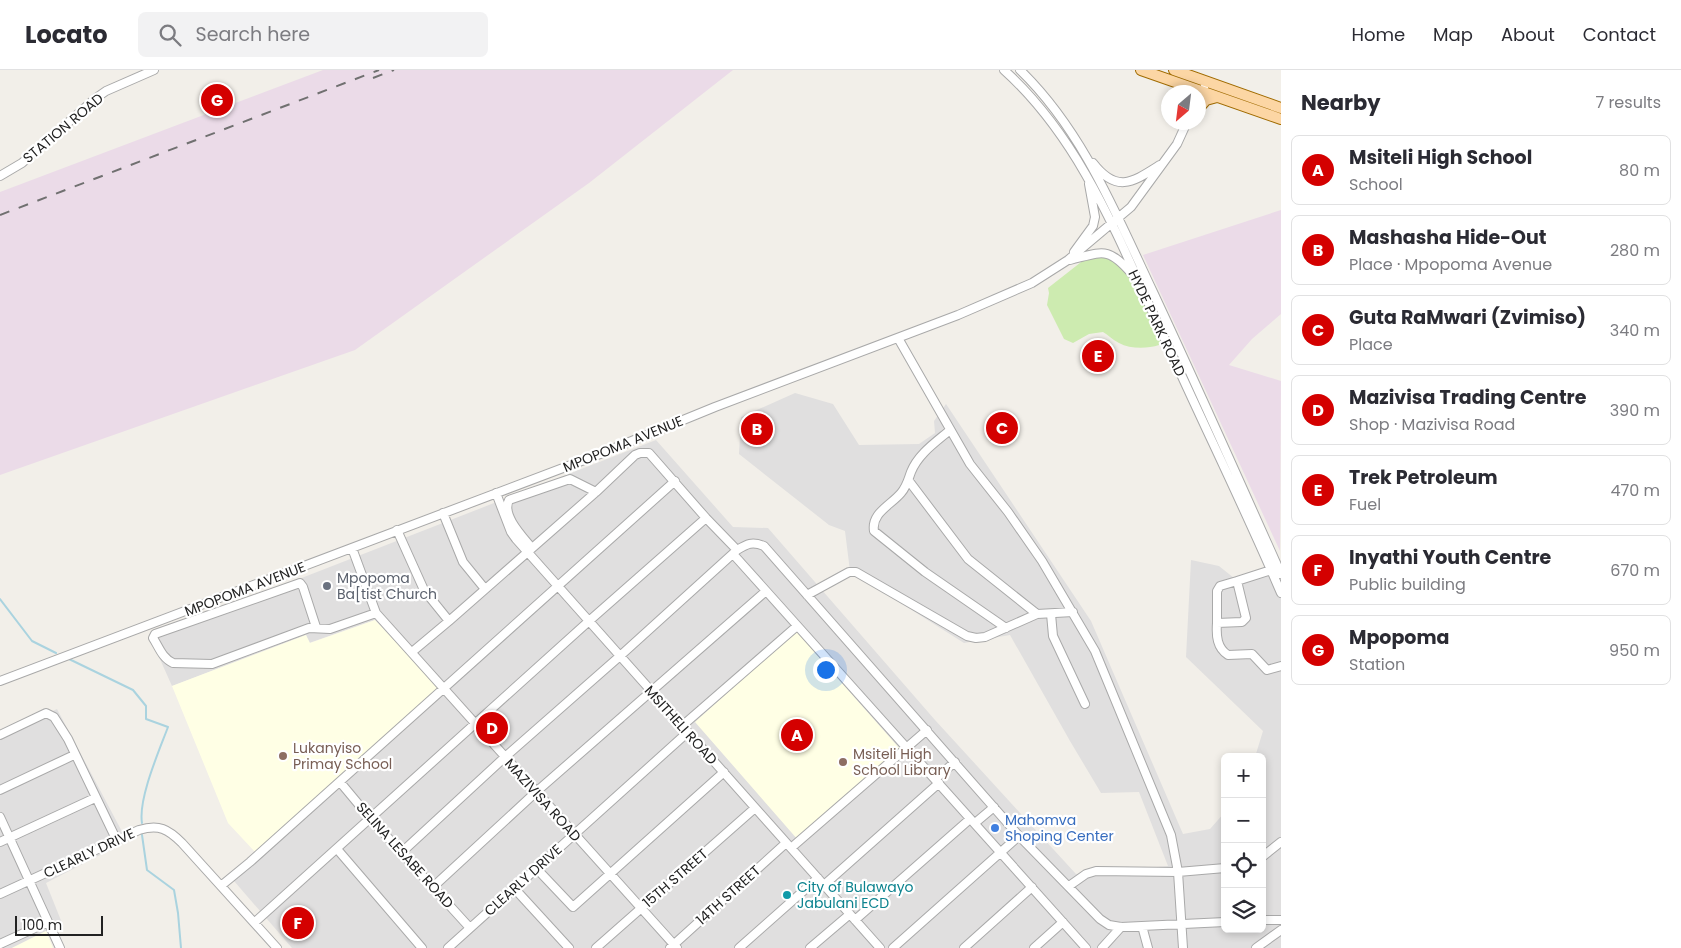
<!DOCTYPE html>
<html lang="en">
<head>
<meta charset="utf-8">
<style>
  body { margin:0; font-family:Poppins,sans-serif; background:#f2f2f3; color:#2b2b33 }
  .controls { position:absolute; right:15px; bottom:15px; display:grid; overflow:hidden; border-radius:8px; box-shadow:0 2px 8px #0003 }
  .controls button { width:45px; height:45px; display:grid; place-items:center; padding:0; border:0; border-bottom:1px solid #e1e1e2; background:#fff; color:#2b2b33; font:25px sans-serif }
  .compass { position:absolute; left:1161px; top:15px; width:45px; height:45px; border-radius:50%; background:#fff; box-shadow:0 2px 8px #0003; rotate:208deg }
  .scale { position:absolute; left:15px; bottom:12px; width:88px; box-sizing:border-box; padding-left:5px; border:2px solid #222; border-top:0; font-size:14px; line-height:18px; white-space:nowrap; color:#222; -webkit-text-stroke:4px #fff; paint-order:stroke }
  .you { position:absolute; left:825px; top:599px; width:18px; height:18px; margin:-12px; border:4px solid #fff; border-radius:50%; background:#1a73e8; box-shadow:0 0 0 8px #1a73e833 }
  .badge { display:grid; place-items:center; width:32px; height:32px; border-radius:50%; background:#d40000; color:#fff; font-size:16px; font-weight:700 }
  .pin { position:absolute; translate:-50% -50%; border:2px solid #fff; box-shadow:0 1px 5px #0006 }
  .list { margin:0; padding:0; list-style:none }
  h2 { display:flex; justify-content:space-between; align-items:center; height:65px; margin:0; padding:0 20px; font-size:21px }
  h2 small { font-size:16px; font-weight:400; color:#7c7c81 }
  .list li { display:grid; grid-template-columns:32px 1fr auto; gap:15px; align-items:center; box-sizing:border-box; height:70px; margin:0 10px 10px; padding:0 10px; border:1px solid #e1e1e2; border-radius:8px }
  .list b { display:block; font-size:19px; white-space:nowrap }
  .list p { margin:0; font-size:16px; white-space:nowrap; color:#7c7c81 }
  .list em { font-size:16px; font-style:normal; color:#7c7c81 }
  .icon { flex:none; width:28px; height:28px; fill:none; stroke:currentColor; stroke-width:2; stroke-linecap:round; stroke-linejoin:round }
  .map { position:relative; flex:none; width:1281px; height:878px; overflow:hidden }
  header { display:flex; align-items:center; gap:30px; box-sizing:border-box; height:70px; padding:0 25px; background:#fff; border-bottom:1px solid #e1e1e2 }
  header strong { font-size:24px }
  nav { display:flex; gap:28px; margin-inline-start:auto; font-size:18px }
  .search { width:350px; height:45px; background:#f2f2f3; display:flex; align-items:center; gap:12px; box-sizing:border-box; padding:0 18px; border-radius:8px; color:#7c7c81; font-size:19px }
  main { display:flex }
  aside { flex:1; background:#fff }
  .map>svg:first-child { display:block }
  .residential { fill:#e0dfdf }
  .industrial { fill:#ebdbe8 }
  .education { fill:#ffffe5 }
  .grass { fill:#cdebb0 }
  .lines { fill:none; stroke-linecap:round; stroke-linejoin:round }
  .stream { stroke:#aad3df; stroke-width:2 }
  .minor-casing { stroke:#a9a9a9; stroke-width:10 }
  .major-casing { stroke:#a06b00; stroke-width:12 }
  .minor { stroke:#fff; stroke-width:8 }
  .major { stroke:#fcd6a4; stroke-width:10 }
  .rail { stroke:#707070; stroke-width:2; stroke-dasharray:10 10; stroke-linecap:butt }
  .worship-dot { fill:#6b7280; stroke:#fff; stroke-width:2 }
  .education-dot { fill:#8d6e63; stroke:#fff; stroke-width:2 }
  .shop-dot { fill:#3f7fe0; stroke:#fff; stroke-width:2 }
  .culture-dot { fill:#0f9aa8; stroke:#fff; stroke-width:2 }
  .labels { text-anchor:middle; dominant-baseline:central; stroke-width:4.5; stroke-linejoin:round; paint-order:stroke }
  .street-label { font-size:14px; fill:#222; stroke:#fff }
  .worship-label { font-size:14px; fill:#5b616d; stroke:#fff; text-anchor:start }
  .education-label { font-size:14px; fill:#785e54; stroke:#fff; text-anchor:start }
  .shop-label { font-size:14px; fill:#366cbe; stroke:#fff; text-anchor:start }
  .culture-label { font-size:14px; fill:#0d838f; stroke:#fff; text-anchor:start }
</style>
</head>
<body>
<header>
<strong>Locato</strong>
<div class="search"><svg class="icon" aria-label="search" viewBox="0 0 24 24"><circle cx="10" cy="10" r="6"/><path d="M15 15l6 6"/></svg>Search here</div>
<nav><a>Home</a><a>Map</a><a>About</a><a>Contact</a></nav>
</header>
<main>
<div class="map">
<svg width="1281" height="878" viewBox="0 0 1281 878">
  <rect width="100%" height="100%" fill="#f2efe9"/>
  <path class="residential" d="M795 323 833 334 859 375 919 374 935 363 934 351 946 334 1091 551 1183 764 1210 759 1225 742V859H1262V687H1255L1263 661 1186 587 1191 490 1219 496 1234 508 1281 494V878H292L228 804 257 784 375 550 309 573 306 565 172 616 150 567 656 370 733 457 768 458 935 650 1076 804 1168 796 1139 722 1101 723 1070 671 1010 565 964 573 850 501 845 461 829 455 739 384 741 347Z
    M57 639 127 771 46 813 62 853 12 878H0V665Z"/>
  <path class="industrial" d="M323 0H733L589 113 355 280 0 405V122Z
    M1281 140V244L1252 269 1229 295 1281 311 1280 481 1143 185Z"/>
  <path class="education" d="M375 550 440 619 257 784 228 753 172 616 306 565 310 573Z
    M796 561 900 679 798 770 695 652Z
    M46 861 53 878H12Z"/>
  <path class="grass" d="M1096 185 1107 186 1116 191 1140 220 1161 272 1159 275C1147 279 1130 279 1119 273 1113 270 1108 265 1103 262L1089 264 1073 273 1064 269 1047 235 1049 223 1048 218 1085 189Z"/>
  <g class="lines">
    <path class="stream" d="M0 529 32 571 56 583
      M69 589 133 620 146 636V649L168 657C159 681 138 729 142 753
      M142 765 147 800 174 820 178 843 181 878"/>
    <g class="minor-casing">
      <path id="minor" d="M1004 0C1086 74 1123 181 1169 278 1206 360 1246 441 1281 523
        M1020 0C1083 61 1116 144 1153 222 1197 316 1239 410 1281 504
        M1198 30 1204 18
        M1093 93C1117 124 1133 112 1160 95
        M0 106 22 93 96 28 106 21 154 0
        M1074 182 1093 156 1095 147 1089 114
        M1070 190C1103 182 1108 176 1132 204
        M898 268 970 394 1008 442 1042 491 1095 581 1171 765 1178 802 1183 878
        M950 360C936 372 918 384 911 402 908 410 907 416 901 423 891 435 871 443 874 461L925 502 1006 558
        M909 411 968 489 1037 544
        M496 423 511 462 516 469 880 878
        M443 443 463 492 485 519
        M397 460 424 520 449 551
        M352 478 376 543 677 878
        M532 478C523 467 501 445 509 430L570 409 596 422
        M733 484 1086 878
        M1271 500 1237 511 1246 548 1242 552 1217 553C1216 566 1217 578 1228 585L1252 584 1267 600 1281 596
        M807 525 849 502H856L967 566 976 568 985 567 1037 544 1073 542
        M1051 544 1053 566 1085 634
        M1217 553V521L1220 516 1237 511
        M316 557 303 517 300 513 155 564 153 568C159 577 162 588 173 593L212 594 309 558 330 559 376 543
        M412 582 449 551 596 422 635 385 640 383H649L706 448 737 480
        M0 611 600 384 715 337 958 245 1032 213 1068 190 1131 137 1177 74 1187 52
        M682 656 797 556
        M0 665 46 643 54 647 68 669 117 771
        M935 709 955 692
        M340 712 370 748 470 858
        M0 720 74 685
        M0 747 60 878
        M975 753 994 737
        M0 772 95 728
        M791 778 927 660
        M337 779 422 878
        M402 782 505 687 620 586 737 480C747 474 752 471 764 476L1019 766 1100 849 1109 855 1121 857 1225 852
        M1262 787 1281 772
        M536 798 573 837 724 702
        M222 815 250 792 675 411
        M824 815 939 713
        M1069 816 1086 804 1096 801 1178 802 1225 798
        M433 817 536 722 766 521
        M514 818 569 878
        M0 824 139 760C159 754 168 759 182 773L277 878
        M855 850 970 749
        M1262 850H1281
        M255 852 589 551 706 448
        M1142 856 1148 878
        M0 874 48 852
        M448 878 688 662
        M596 878 755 738
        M670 878 786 773
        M739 878 818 808
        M810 878 850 844
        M893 878 1019 766
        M964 878 1032 817
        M1034 878 1063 852
        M1102 878 1121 857
        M1256 878 1281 860"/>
    </g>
    <g class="major-casing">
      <path id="major" d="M1141 0 1281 49
        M1174 0 1281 38
        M1198 39 1206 30 1217 27"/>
    </g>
    <use href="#minor" class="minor"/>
    <use href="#major" class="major"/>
    <path class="rail" d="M373 8 394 0
      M0 145 379 0"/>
  </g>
  <circle class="worship-dot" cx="327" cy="516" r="5"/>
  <g class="education-dot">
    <circle cx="283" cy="686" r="5"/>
    <circle cx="843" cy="692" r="5"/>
  </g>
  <circle class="shop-dot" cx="995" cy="758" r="5"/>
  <circle class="culture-dot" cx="787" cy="825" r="5"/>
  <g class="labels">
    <g class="street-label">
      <text transform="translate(63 58) rotate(-40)">STATION ROAD</text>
      <text transform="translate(1157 253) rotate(65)">HYDE PARK ROAD</text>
      <text transform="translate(623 374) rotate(-22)">MPOPOMA AVENUE</text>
      <text transform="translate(245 519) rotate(-21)">MPOPOMA AVENUE</text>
      <text transform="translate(681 655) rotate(48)">MSITHELI ROAD</text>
      <text transform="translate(543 730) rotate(48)">MAZIVISA ROAD</text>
      <text transform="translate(89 783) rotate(-25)">CLEARLY DRIVE</text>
      <text transform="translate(405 785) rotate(48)">SELINA LESABE ROAD</text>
      <text transform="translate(675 808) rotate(-41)">15TH STREET</text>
      <text transform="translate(523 810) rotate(-42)">CLEARLY DRIVE</text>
      <text transform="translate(728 825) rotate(-42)">14TH STREET</text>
    </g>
    <g class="worship-label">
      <text x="337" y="508">Mpopoma<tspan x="337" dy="16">Ba[tist Church</tspan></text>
    </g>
    <g class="education-label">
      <text x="293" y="678">Lukanyiso<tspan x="293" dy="16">Primay School</tspan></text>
      <text x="853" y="684">Msiteli High<tspan x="853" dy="16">School Library</tspan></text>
    </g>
    <g class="shop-label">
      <text x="1005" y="750">Mahomva<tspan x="1005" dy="16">Shoping Center</tspan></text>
    </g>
    <g class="culture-label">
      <text x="797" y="817">City of Bulawayo<tspan x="797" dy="16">Jabulani ECD</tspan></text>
    </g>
  </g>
</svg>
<div class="controls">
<button>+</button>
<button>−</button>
<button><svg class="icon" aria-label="locate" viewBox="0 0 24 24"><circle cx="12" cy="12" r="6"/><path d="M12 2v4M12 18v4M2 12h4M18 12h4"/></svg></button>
<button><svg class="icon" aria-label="layers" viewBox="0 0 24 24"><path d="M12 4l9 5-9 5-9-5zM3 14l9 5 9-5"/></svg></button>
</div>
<svg class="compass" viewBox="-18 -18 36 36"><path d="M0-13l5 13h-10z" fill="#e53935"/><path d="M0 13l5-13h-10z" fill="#7c7c81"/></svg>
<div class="scale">100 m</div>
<div class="you"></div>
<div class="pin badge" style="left:797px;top:665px">A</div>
<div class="pin badge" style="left:757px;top:359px">B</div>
<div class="pin badge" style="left:1002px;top:358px">C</div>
<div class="pin badge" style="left:492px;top:658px">D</div>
<div class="pin badge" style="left:1098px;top:286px">E</div>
<div class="pin badge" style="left:298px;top:853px">F</div>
<div class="pin badge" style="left:217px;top:30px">G</div>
</div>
<aside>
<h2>Nearby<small>7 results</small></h2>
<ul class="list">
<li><span class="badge">A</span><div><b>Msiteli High School</b><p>School</p></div><em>80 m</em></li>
<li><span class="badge">B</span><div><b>Mashasha Hide-Out</b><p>Place · Mpopoma Avenue</p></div><em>280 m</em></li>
<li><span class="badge">C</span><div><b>Guta RaMwari (Zvimiso)</b><p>Place</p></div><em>340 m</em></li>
<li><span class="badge">D</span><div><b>Mazivisa Trading Centre</b><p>Shop · Mazivisa Road</p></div><em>390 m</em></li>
<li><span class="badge">E</span><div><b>Trek Petroleum</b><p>Fuel</p></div><em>470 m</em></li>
<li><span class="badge">F</span><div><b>Inyathi Youth Centre</b><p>Public building</p></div><em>670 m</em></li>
<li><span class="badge">G</span><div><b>Mpopoma</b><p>Station</p></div><em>950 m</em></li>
</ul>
</aside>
</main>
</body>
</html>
